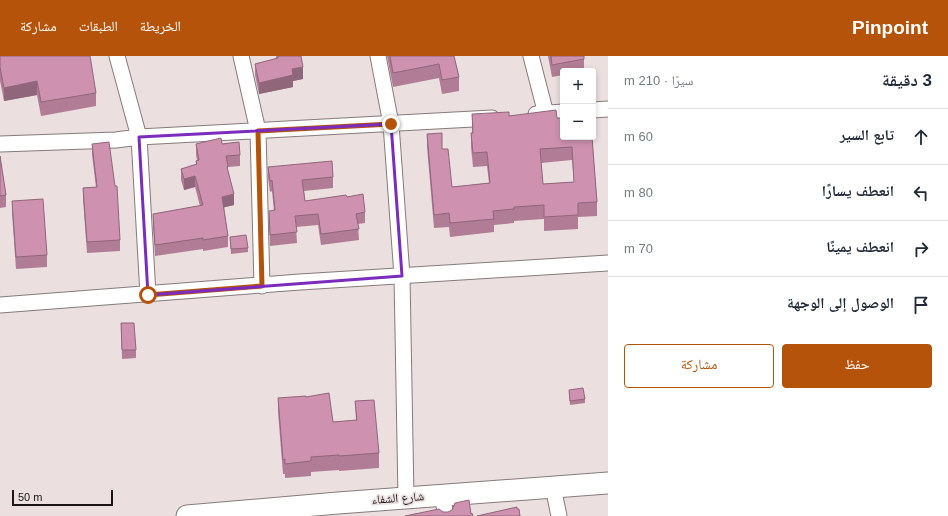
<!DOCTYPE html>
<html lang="ar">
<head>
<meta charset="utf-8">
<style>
  body { margin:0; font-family:Arial,"Noto Naskh Arabic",sans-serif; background:#f2f2f3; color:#1f2937; direction:rtl }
  .controls { position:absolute; right:12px; top:12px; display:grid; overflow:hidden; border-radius:4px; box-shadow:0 2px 6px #0003 }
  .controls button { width:36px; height:36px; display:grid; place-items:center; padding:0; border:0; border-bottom:1px solid #e0e1e3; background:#fff; color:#1f2937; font:20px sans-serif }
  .scale { position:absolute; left:12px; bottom:10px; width:101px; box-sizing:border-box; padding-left:4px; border:2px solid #1a1616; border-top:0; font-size:11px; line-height:14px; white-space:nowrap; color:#1a1616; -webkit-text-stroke:3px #ebdfdf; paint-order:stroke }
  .stop { position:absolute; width:12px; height:12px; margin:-9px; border:3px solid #b45309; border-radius:50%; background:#fff }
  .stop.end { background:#b45309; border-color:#fff; box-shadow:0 1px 4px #0008 }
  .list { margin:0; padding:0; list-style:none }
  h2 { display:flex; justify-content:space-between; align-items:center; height:52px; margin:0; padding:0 16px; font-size:17px }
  h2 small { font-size:13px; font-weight:400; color:#747a83 }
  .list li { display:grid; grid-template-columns:26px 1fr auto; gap:12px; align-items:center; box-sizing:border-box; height:56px; padding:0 16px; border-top:1px solid #e0e1e3 }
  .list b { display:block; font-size:15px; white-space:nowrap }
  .list em { font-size:13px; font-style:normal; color:#747a83 }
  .actions { display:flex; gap:8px; padding:12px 16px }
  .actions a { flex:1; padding:9px 0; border:1px solid #b45309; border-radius:4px; text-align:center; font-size:14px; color:#b45309 }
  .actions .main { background:#b45309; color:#fff }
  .icon { flex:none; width:22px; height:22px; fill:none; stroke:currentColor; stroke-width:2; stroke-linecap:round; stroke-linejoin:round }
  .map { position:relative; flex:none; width:608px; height:460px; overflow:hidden; direction:ltr }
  header { display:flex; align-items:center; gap:24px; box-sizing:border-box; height:56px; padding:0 20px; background:#b45309; color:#fff }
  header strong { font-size:19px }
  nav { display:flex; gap:22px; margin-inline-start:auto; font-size:14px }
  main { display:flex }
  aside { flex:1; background:#fff }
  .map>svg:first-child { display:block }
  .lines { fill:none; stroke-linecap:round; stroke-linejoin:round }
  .street-casing { stroke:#867b7b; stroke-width:17 }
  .secondary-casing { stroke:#867b7b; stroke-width:23 }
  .street { stroke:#fff; stroke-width:15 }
  .secondary { stroke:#fff; stroke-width:21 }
  .wall { fill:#b17d96; fill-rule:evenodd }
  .shaded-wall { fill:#90667a }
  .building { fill:#ce91af; stroke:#90667a; fill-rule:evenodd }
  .route { stroke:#b45309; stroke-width:5 }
  .marked { fill:none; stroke:#7b2cbf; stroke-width:3; stroke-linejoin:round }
  .labels { text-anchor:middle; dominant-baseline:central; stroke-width:3.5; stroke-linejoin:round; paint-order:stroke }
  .street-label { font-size:12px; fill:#1a1616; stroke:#ebdfdf }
</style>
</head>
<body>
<header>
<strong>Pinpoint</strong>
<nav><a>الخريطة</a><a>الطبقات</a><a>مشاركة</a></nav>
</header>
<main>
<aside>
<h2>3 دقيقة<small>سيرًا · 210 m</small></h2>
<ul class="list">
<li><svg class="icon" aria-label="ahead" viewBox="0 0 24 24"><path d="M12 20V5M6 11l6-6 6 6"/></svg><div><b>تابع السير</b></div><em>60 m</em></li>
<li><svg class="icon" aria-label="left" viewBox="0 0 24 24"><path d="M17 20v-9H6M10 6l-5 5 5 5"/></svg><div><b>انعطف يسارًا</b></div><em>80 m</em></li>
<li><svg class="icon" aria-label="right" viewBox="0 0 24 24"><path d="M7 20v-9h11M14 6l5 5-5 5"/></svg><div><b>انعطف يمينًا</b></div><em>70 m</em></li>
<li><svg class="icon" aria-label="arrive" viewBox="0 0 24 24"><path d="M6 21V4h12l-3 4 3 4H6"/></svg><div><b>الوصول إلى الوجهة</b></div></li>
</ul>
<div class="actions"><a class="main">حفظ</a><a>مشاركة</a></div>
</aside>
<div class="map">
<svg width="608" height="460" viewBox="0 0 608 460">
  <rect width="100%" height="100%" fill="#ebdfdf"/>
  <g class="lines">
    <g class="street-casing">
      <path id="street" d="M117 0 139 81 148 239
        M241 0 258 75 262 230
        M378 0 391 68 402 220 406 442
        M531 0 546 58
        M593 54 608 53
        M536 58 563 56
        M0 88 116 84 139 81 492 62
        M0 249 300 226 608 207
        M553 431 559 460
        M442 439 446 460"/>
    </g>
    <g class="secondary-casing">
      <path id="secondary" d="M187 460 338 447 608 427"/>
    </g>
    <use href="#street" class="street"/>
    <use href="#secondary" class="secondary"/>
  </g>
  <path class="wall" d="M0 0 96 37V50L41 60 37 39 4 45 0 25Z
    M276 0H301L303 23 293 25V31L259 38 255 19V8L276 3Z
    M387 0H454L459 21V35L442 38 439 22 393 31Z
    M548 0H584V15H563V19L552 21Z
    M472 58 557 62 563 81H592L597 146V160L578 161V173L544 175V163L514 165V167L494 169V176L450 181 449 171 434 172 427 91V78L442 93 452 131 489 127 487 110 473 111 471 91V77H472ZM572 104 574 126 543 128 541 107Z
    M92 88 120 184V195L87 197 83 143V132L96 131 92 99Z
    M196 88H222L240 99V110L228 111V117L234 149 224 151 228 180V191L203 195V193L155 200 153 169V158L200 150 195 131 184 134 181 124V113L196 109V105L197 104 196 99Z
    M0 100 6 139V151L0 152Z
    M268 111 333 121V132L304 135 305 145 347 141 365 156V167L358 168 359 184 321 189 318 169 296 171 297 187 270 190 269 155H274L272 135 270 136 268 122Z
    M12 145 47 199V211L16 213 12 157Z
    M230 181 248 192V196L231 198Z
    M121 267 136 294V302L122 303Z
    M569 334 585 343V347L570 349Z
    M306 341 333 366 356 364 355 345 379 397V412L339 415V414L311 416V420L285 422V418H283L278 356V342Z"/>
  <path class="shaded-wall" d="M303 11V23L293 25V31L259 38V27L292 13Z
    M37 25V39L4 45V32Z
    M195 120V131L184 134V123Z
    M234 138V149L222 152V141Z"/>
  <path class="building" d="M0 0H90L96 37 41 46 37 25 4 32 0 11Z
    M278 0H301L303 11 292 13 293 19 259 27 255 8 278 2Z
    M390 0H454L459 21 442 24 439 8 393 17Z
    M551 0H584V3L552 9Z
    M556 54 557 62H563V81H592L597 146 578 147V159L544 161V149L514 151V153L493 155 494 163 450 167 449 157 434 159 427 78 442 77V93H448L452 131 490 127 487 96 473 97 471 77H473L472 58 509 56V60ZM572 91 574 126 543 128 540 93Z
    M221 82 222 88 239 86 240 99 226 100 228 110 227 111 234 138 222 141 228 180 203 184V182L155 189 153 158 203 149 195 120 184 123 181 113 197 108 196 105 199 104 196 88Z
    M109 86 115 130H117L120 184 87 186 83 132 97 131 92 88Z
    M0 100 6 139 0 140Z
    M332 105 333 121 302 124 305 145 346 139 347 141 363 138 365 156 356 158 359 173 321 178 318 158 295 160 297 176 270 179 269 155 275 154 272 124 270 125 268 111Z
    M43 143 47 199 16 201 12 145Z
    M246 179 248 192 231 193 230 181Z
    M121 267H134L136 294H122Z
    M583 332 585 343 570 345 569 334Z
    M329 337 333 366 357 364 355 345 374 344 379 397 339 400V399L311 401V405L285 408V403L283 404 278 342 306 340V341Z
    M469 444 471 458 472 457 473 460H405L439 453 443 456H448L452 454 455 447Z
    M517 451V453H519L520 460H477Z"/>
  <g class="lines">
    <path class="route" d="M148 239 262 230 258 75 391 68"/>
  </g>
  <path class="marked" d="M391 68 402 220 148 239 139 81Z"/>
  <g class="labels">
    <g class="street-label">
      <text transform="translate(398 442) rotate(-4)">شارع الشفاء</text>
    </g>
  </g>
</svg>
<div class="controls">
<button>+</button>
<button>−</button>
</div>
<div class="scale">50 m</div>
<div class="stop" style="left:148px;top:239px"></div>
<div class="stop end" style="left:391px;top:68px"></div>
</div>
</main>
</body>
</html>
